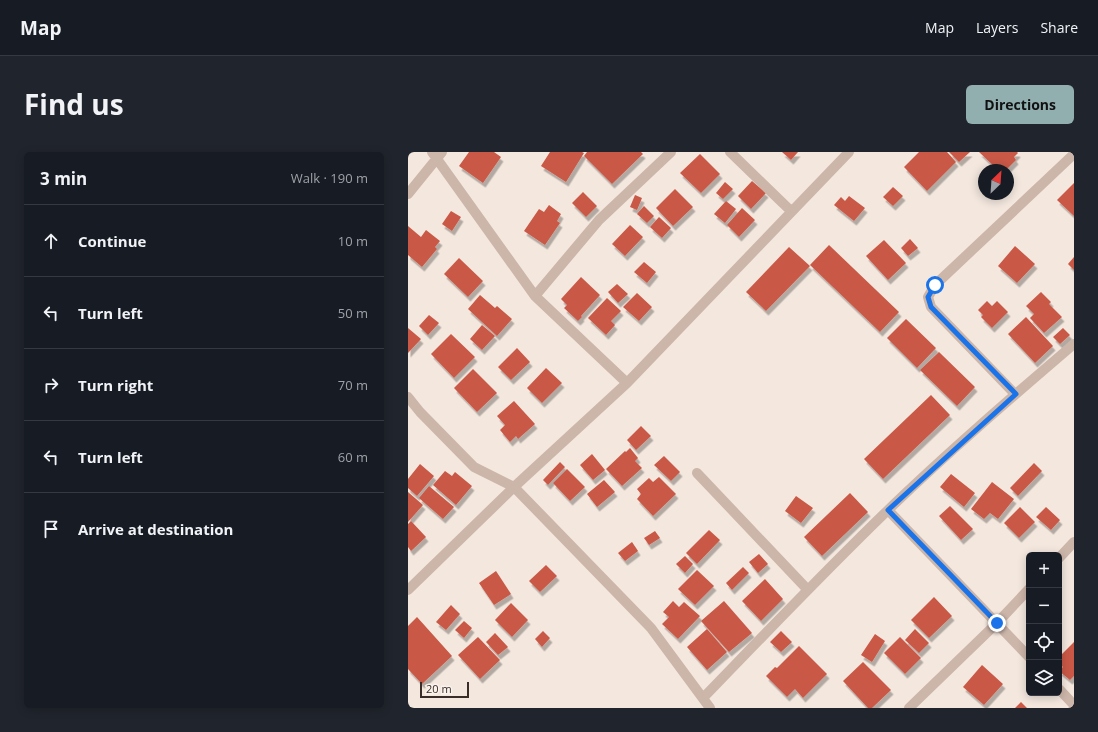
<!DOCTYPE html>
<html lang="en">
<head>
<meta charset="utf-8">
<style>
  body { margin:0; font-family:"Open Sans",sans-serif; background:#20242c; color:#f1f3f6 }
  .controls { position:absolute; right:12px; bottom:12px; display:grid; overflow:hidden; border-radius:6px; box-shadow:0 2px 10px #0003 }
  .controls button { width:36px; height:36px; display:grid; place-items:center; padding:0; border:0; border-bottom:1px solid #363941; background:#171b24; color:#f1f3f6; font:20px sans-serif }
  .compass { position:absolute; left:570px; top:12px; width:36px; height:36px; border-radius:50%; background:#171b24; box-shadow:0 2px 10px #0003; rotate:25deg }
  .scale { position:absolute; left:12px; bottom:10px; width:49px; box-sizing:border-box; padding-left:4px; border:2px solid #392c29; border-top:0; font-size:11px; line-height:14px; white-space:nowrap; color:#392c29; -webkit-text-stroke:3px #faf2eb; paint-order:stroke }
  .stop { position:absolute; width:12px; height:12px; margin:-9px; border:3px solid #1a73e8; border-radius:50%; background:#fff }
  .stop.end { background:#1a73e8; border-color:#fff; box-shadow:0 1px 4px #0008 }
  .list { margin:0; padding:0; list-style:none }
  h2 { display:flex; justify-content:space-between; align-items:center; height:52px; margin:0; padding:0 16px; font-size:17px }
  h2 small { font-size:13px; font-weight:400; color:#9ea1a6 }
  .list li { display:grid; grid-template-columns:26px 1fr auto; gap:12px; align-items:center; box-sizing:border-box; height:72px; padding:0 16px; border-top:1px solid #363941 }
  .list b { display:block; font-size:15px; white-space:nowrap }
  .list em { font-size:13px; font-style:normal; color:#9ea1a6 }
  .icon { flex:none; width:22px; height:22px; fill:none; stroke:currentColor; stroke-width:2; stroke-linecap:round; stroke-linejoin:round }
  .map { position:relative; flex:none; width:666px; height:556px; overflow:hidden; border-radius:6px }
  header { display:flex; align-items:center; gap:24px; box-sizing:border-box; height:56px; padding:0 20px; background:#171b24; border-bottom:1px solid #363941 }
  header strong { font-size:19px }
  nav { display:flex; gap:22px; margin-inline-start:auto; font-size:14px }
  .intro { display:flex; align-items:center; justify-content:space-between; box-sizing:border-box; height:96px; padding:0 24px }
  h1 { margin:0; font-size:28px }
  .button { padding:10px 18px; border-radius:6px; background:#92afaf; color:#111; font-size:14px; font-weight:700 }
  main { display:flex; gap:24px; padding:0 24px }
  aside { flex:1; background:#171b24; border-radius:6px; box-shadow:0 2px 10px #0003 }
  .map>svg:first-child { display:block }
  .building { fill:#c95846; filter:url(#shadow) }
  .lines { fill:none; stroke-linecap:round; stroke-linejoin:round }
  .minor { stroke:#ccb5a9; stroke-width:10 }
  .route { stroke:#1a73e8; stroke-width:5 }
</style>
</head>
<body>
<header>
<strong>Map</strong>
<nav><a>Map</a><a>Layers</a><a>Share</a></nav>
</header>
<div class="intro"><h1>Find us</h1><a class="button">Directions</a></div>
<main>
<aside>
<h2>3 min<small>Walk · 190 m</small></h2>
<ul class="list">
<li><svg class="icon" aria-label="ahead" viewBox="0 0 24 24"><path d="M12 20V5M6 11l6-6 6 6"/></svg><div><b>Continue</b></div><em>10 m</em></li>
<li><svg class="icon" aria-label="left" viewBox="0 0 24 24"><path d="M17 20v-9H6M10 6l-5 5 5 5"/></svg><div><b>Turn left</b></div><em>50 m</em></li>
<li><svg class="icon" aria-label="right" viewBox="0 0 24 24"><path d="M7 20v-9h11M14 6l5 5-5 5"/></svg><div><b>Turn right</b></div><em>70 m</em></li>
<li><svg class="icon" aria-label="left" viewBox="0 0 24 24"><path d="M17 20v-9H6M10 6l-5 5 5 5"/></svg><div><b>Turn left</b></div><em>60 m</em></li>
<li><svg class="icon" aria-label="arrive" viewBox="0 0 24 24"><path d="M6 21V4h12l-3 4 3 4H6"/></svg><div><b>Arrive at destination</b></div></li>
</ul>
</aside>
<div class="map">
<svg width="666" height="556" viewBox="0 0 666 556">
  <defs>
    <filter id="shadow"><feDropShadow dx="2.5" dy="4.5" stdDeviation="0" flood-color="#0004"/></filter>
  </defs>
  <rect width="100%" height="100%" fill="#f3e7de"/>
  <path class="building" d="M61 0H86L93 5 75 31 51 14Z
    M142 0H174L176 1 158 30 133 14Z
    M179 0H233L235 2 204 32 176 4Z
    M374 0H390L383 8Z
    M511 0H539L548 10 519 39 496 15Z
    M541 0H562L551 10Z
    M571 0H609L610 1 606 5 608 8 598 18H590Z
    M292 2 312 22 293 41 272 21Z
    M344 29 358 41 343 57 330 44Z
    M317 30 325 37 315 47 308 41Z
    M666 31V64L649 48Z
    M485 35 495 44 485 54 475 45Z
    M267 37 285 55 265 74 248 56Z
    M175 40 189 54 178 65 164 51Z
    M227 43 234 46 229 58 222 55Z
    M441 44 457 56 446 69 426 53 433 45 437 49Z
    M318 49 328 57 317 71 306 62Z
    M141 53 153 62 149 69 152 71 137 93 116 79 131 57 136 60Z
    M236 54 246 64 239 71 229 62Z
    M334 56 347 68 331 85 319 73Z
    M43 59 53 65 44 79 34 72Z
    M251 65 263 76 254 86 242 75Z
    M222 73 235 85 217 104 204 92Z
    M0 74 13 85 18 78 32 89 27 95 29 97 14 115 0 103Z
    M502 87 510 96 500 104 493 96Z
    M476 88 498 111 480 128 458 104Z
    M421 93 491 160 472 180 402 113Z
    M607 94 627 112 609 131 590 114Z
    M381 95 402 114 358 159 338 140Z
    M666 105V118L660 112Z
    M51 106 75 129 60 145 36 122Z
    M236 110 248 120 239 131 226 120Z
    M173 125 192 143 173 164 174 165 170 169 156 156 159 153 153 147Z
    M209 132 220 142 210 151 200 140Z
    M633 140 643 150 641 152 654 165 636 181 622 166 626 162 618 154Z
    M229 141 244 155 231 169 215 155Z
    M72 143 87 156 89 154 104 167 89 184 60 157Z
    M199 146 213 159 203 169 207 173 198 183 180 166Z
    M579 149 584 154 589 149 600 160 584 176 573 165 575 163 570 158Z
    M21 163 31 171 20 183 11 174Z
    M618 165 645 194 627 211 600 182Z
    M498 167 528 196 509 216 479 186Z
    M74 173 87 184 74 198 62 187Z
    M0 176 13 187 0 201Z
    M655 176 662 183 652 192 645 185Z
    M43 182 67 205 46 226 23 202Z
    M109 196 122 210 103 228 90 215Z
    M531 200 567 235 549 254 512 218Z
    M138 216 154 231 134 251 119 236Z
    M65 217 89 241 69 260 46 236Z
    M523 243 542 263 475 327 456 307Z
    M106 249 127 272 110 287 108 284 102 290 92 278 97 273 89 264Z
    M233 274 243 284 228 298 219 288Z
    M222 296 230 306 227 309 234 316 214 334 198 317 217 299 218 300Z
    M184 302 197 318 185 328 172 313Z
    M256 304 272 320 263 329 246 313Z
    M152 310 157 315 140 333 135 328Z
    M626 311 634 319 610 344 602 336Z
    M12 312 26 324 9 344 0 336V327Z
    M159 317 177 335 162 349 145 331Z
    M37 319 44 324 47 320 64 334 48 353 25 333Z
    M543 322 567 341 556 355 532 335Z
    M251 325 268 342 245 364 229 347 233 342 229 337 241 326 245 330Z
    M196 328 207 340 189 355 179 342Z
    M584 330 606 347 590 367 582 361 576 367 563 357Z
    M21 334 46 355 35 367 11 346Z
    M0 340 15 353 0 370Z
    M442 341 460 360 414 404 396 385Z
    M388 344 405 356 393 371 377 359Z
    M542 354 565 377 553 388 531 364Z
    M612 355 627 370 611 386 596 371Z
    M638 355 652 368 643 378 628 365Z
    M3 369 18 385 3 399 0 395V372Z
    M301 378 312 388 289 412 278 401Z
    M247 379 252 386 241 393 236 386Z
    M224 390 230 399 217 409 210 401Z
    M351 402 360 412 350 421 341 410Z
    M277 404 285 412 277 421 268 412Z
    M138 413 149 424 132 440 121 429Z
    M335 415 341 421 324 438 318 431Z
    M289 418 306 434 287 453 270 437Z
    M88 419 103 442 86 453 71 431Z
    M357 427 375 447 353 469 334 449Z
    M526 445 544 464 521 486 503 468Z
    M265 449 271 455 276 450 292 464 270 487 254 472 261 465 255 460Z
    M316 449 344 481 321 500 293 469Z
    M103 451 120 468 104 485 87 468Z
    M43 453 52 462 38 478 28 470Z
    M9 465 44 504 14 532 0 517V474Z
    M56 469 64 476 56 486 47 478Z
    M299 477 319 500 299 518 279 495Z
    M507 477 521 491 511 501 497 488Z
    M135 479 142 486 134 495 127 487Z
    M373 479 384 490 373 500 362 490Z
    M87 481 100 495 90 503 78 490Z
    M467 482 477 489 464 510 453 503Z
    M70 485 92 508 72 527 50 503Z
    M492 485 513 506 497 522 476 501Z
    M666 490V524L662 528 651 519 655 515 651 511V505Z
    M391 494 419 522 395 546 387 537 379 545 358 524 367 515 369 516Z
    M455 510 483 538 464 556H460L435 529Z
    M574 513 595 532 576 553 555 535Z
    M613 550 619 556H607Z"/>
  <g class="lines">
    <path class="minor" d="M24 0 127 144 219 231 106 335 243 476 302 556
      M322 0 383 59
      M0 42 34 0
      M127 144 191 68 263 0
      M219 231 441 0
      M607 242 523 155 520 145 527 133 666 2
      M0 245 12 260 66 315 106 335 0 438
      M289 321 399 437
      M480 358 621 505
      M651 406 666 390
      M651 537 666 553
      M295 546C356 483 416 420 479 359 539 301 603 246 666 192
      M501 556 589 471 621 437"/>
  </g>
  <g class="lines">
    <path class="route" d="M527 133 520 145 523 155 608 242 480 358 589 471"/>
  </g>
</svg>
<div class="controls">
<button>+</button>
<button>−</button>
<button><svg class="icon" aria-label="locate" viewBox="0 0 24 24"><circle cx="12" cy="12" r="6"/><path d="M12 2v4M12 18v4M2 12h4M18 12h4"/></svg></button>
<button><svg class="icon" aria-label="layers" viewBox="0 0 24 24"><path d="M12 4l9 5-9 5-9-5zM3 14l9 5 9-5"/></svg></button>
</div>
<svg class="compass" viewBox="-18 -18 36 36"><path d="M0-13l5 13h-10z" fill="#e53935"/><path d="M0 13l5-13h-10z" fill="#9ea1a6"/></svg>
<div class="scale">20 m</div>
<div class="stop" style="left:527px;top:133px"></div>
<div class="stop end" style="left:589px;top:471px"></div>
</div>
</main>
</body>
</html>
